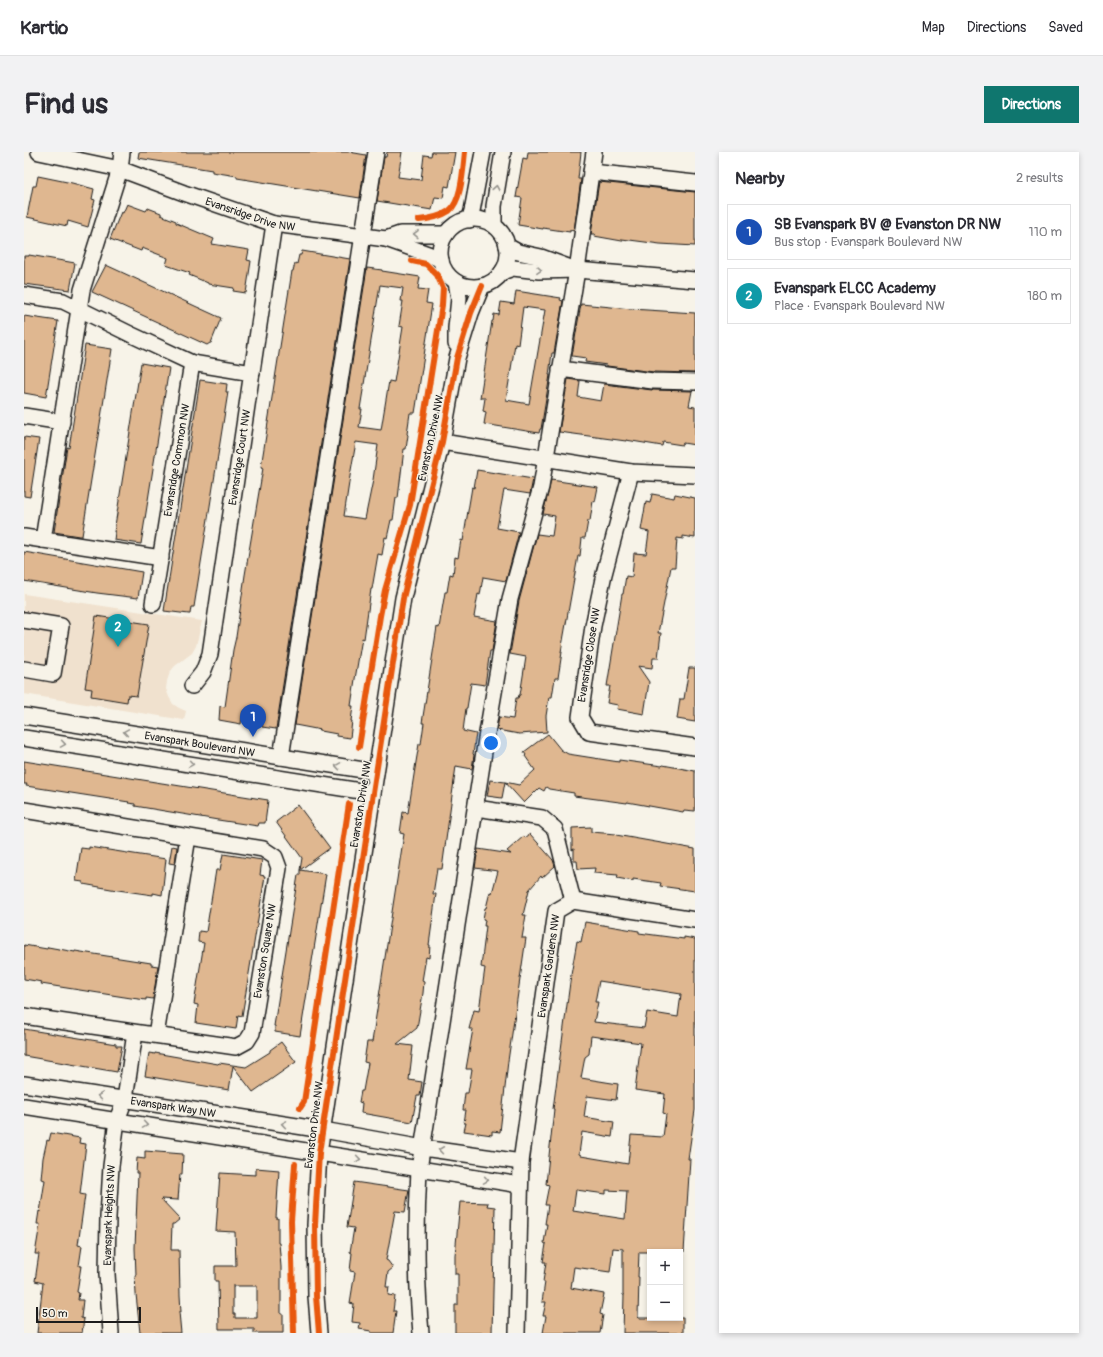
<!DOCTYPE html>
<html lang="en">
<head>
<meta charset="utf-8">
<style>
  body { margin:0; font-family:Pangolin,sans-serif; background:#f2f2f3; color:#2b2b33 }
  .controls { position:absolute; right:12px; bottom:12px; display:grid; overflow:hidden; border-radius:0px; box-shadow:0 2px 6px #0003 }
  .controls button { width:36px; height:36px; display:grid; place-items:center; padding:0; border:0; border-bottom:1px solid #e1e1e2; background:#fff; color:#2b2b33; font:20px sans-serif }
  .scale { position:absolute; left:12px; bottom:10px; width:105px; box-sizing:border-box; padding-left:4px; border:2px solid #1c1c1c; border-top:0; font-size:11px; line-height:14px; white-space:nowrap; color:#1c1c1c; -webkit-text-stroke:3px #f7f3e8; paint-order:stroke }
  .you { position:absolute; left:467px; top:591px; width:14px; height:14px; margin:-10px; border:3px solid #fff; border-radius:50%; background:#1a73e8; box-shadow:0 0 0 6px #1a73e833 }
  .badge { display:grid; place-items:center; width:26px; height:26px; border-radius:50%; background:#0f766e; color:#fff; font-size:13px; font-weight:700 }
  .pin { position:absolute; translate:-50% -33px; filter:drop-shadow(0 1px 2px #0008) }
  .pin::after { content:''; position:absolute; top:21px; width:14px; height:12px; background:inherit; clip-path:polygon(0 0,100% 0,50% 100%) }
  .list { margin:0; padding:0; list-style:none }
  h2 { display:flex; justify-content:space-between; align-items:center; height:52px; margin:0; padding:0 16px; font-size:17px }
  h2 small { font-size:13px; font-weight:400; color:#7c7c81 }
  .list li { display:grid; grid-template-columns:26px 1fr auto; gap:12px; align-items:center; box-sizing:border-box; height:56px; margin:0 8px 8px; padding:0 8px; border:1px solid #e1e1e2; border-radius:0px }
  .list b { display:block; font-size:15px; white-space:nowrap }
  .list p { margin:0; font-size:13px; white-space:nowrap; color:#7c7c81 }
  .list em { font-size:13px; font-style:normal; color:#7c7c81 }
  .map { position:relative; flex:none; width:671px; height:1181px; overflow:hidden; border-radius:0px }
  header { display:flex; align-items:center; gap:24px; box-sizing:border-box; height:56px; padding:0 20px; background:#fff; border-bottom:1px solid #e1e1e2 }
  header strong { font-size:19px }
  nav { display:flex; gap:22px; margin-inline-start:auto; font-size:14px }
  .intro { display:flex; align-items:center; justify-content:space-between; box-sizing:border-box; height:96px; padding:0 24px }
  h1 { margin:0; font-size:28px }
  .button { padding:10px 18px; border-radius:0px; background:#0f766e; color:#fff; font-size:14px; font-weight:700 }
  main { display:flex; gap:24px; padding:0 24px }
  aside { flex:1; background:#fff; border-radius:0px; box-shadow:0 2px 6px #0003 }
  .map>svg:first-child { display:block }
  .built { fill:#f0e1ce }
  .building { fill:#dfb790; stroke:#1c1c1c; fill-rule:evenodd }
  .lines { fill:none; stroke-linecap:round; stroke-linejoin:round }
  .minor-casing { stroke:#1c1c1c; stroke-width:18 }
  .minor { stroke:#f7f3e8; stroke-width:15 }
  .cycleway-casing { stroke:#f7f3e8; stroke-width:8 }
  .cycleway { stroke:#e8590c; stroke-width:6 }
  .oneway { stroke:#94928c }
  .labels { text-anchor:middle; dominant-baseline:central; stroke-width:3; stroke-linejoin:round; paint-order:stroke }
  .street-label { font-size:11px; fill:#1c1c1c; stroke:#f7f3e8 }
</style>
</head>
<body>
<header>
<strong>Kartio</strong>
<nav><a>Map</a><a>Directions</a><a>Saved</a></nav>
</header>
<div class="intro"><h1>Find us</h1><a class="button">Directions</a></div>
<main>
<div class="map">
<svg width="671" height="1181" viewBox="0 0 671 1181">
  <rect width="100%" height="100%" fill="#f7f3e8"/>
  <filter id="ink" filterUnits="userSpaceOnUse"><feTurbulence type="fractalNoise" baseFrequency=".025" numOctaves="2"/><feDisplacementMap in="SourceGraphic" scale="8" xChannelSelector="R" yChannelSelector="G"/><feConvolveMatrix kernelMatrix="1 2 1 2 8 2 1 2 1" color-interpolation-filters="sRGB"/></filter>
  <g filter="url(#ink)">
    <path class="built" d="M0 442 178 469 172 494 168 501 151 514 146 520 143 529 142 537 145 545 149 552 155 556 162 559 160 568 0 542Z"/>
    <path class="building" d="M115 0H325L342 3 336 46 213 26V24L188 20V18L114 6Z
      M363 0H378L374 25 397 28 400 3 407 4 408 0H431L425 35 421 34 419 46 411 45 408 58 353 49 360 5H362Z
      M504 0H557L554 27H557L550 79 546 78V80L519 76V77L494 73 498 46 492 45 499 6 503 7Z
      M14 24 48 31 70 37 68 47 71 48 64 75 44 69 43 74 3 65 9 34H12Z
      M575 30 671 40V94L636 92 598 87V89L570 84 571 82H567Z
      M103 52 122 59 124 56 137 61V63L152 69V71L190 87 188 92 225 98 223 108 227 109 222 141 209 139 210 136 184 132V131L165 123 166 121 142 113 144 106 118 96 117 99 86 87 97 60 99 61Z
      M278 99 326 107 252 577 238 575 240 562 219 559 217 572 195 568 196 554 201 555 209 498 212 485 221 423 239 316 237 315 268 119H269L271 111 273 112 275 103H277Z
      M5 103 51 111 46 138 0 132V104H5Z
      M82 113 197 166 187 191H186L183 193 68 140Z
      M343 116 358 118V119L396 125 394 137 404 138 402 151 408 152 392 255 391 261H386L383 282 384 283 382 297H380L374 346H372L369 368H367L363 386 361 385 358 403 354 402 348 437H347L340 487 338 486 331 527 327 554H329L327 569H328L326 586 313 584V582L297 579V578L271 573ZM356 133 379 136 377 149H379L375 174 379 175 374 206 370 230 365 229 357 278 335 275 338 257H336ZM332 290 354 293 349 328 341 367 320 364 326 324Z
      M492 139 537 146 536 148 539 149 530 201H528L525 223H526L517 277H516L515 281 460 272 462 260 459 259 461 246H456L468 169H469L470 162 475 163 477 150 490 152ZM499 155 521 158 505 252 482 248 491 192 494 193Z
      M557 152 607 157 671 161V221L630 220 583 214V213L561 210 562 206 548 204Z
      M0 164 34 169 22 245 0 241Z
      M61 193 88 197 58 384H55L30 380 43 295 45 296Z
      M117 211 145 216 117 392 90 388 91 380H90Z
      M544 227 556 229 554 245 577 249 580 232 628 238 668 239 665 254 671 255V293L659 291 658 293 639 290 638 294 602 288V289L535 280Z
      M176 228 203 232 202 240H204L170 455H167L166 462H165L140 459Z
      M0 285 15 287 6 345 0 344Z
      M453 318 509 327 506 342 480 338 473 376 495 380 482 429 459 425 456 443 454 442 450 465 473 469 468 499H466L461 533 447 531 443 556H442L439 579 452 582 449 602 450 603 448 617 432 614 418 717H413L409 742H412L405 793H406L405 806 402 805 398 829 400 830 399 841 393 876 373 892 389 894 385 928 398 930 396 944H393L388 970 337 961 338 951 335 950 337 939H339L344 911 340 910 343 890H348L380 682 376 681 379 660 384 661 392 610 395 592H397L400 571H398L413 475 415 476 421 440H423L426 422 429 423 431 405 434 406 437 388 439 389 448 335 450 336Z
      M527 328 574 335 571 350 569 349 566 369H564L561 386H558L556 404H554L551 421 537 500H538L534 526H531L528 545H525L522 564 523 580 495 582 473 578 475 565 489 567 492 546H494L495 543H496L502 505 486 502 495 449 513 382 528 384 531 364 519 362Z
      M628 342 650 346 651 342 671 346V386L659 384V387L653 386 651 415H647L634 481H637L634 506H629L628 516 614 514 625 530 620 562 593 557 594 553 583 551 586 534H583L598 442H599L602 424 608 425 610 401 622 402 625 380 617 378 622 350 626 351Z
      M0 400 118 420 114 446 73 441 0 429Z
      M72 464 125 472 113 544 104 543 103 550 67 544 68 537 61 536Z
      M665 516H671V570L653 567 656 547H660Z
      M524 582 537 598 544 602 595 610V608L638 614 639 613 671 619V659L660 658 659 660 603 650V651L550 644V641L525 637 522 635 520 639 515 636 500 651 481 630 495 633 511 618 501 604 502 603 500 600Z
      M0 609 244 648 241 671H235L234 674 194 668 111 654V652L104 651 105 650 2 634 3 632H0Z
      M466 628 481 630 478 646 463 644Z
      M274 653 306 696 276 718 278 706 252 670Z
      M567 675V680L592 682V683L671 697V739L636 734 637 731 609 727V729L593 726 594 723 570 721 571 716 554 717 553 709H550V697L548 698V676Z
      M506 682 529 708 531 714 518 726 517 724 505 738 499 763H502L498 786H502L484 909 476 980 468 979V983L440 979 442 971H440L442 958H439L441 941H444L448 917H442L449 877H445L450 858 455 859 461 816 457 815 462 774H460L461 768 459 767 461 756H462L466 740 468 741 474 719 451 716 454 697 487 702 483 699 500 684 501 686Z
      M148 694 153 695 151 712 145 711Z
      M65 695 142 707 138 743 129 741V743L87 737 59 732V730L52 729 57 696 65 697Z
      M199 702 238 708 236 723 241 724 218 864 214 863 212 877 172 871 174 853 170 852 180 791 174 790 175 779 182 780 192 718H196Z
      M276 718 302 722 276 884 251 880V874H250L274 723H276Z
      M561 770 615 779V781L660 787V785L671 787V958L664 1007H666L660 1100H615L614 1125H615L614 1165 615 1166H659V1181H599L600 1143H599V1097L589 1096 586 1120 550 1115 547 1136 580 1142 576 1162 579 1163 576 1181H519L522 1164H519L522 1150H518L521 1130H519L522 1110H519L522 1092 520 1091 523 1072H521L524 1053H521L525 1033 522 1032 530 957H529L547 823 553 789 557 790ZM575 829 657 842 654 865 623 860 620 876 570 870 574 850H571ZM567 884 617 891 611 938 641 942 639 961 642 962 639 985 607 983 604 1012 557 1004V1003L555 1002 558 980 588 985 590 970 560 965 563 944 592 948 594 932 557 926 561 905 565 902ZM552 1038 582 1042V1038L603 1039 601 1067 549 1059Z
      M0 793 23 797 24 795 51 800V799L127 811V813L134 814 129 847 122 846V848L107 846 17 832 18 830 0 827Z
      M0 877 92 892V894H98L93 920 0 904Z
      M257 890 272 910 229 940 209 914 205 938 121 924 125 901 131 902V901L194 912 195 911 222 915 246 900V898Z
      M27 981 56 986 55 991 62 992 56 1042 61 1043 54 1093 58 1094 55 1114H57L53 1140 55 1141 54 1148H59L57 1166 60 1167 58 1181H13L19 1131 11 1129 15 1102H11L16 1072H13L15 1059 16 1060 21 1028 17 1027 19 1006 23 988 25 989Z
      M121 999 159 1002 158 1022H156L154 1048 137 1047 156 1067 150 1072H148L147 1098H155L156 1143 157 1160H155L157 1181H116L112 1142 111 1123H112L111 1096 114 1021H112L113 1006 121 1007Z
      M232 1016 255 1018 252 1066H254V1091H255L257 1115V1162H259V1181H230V1177H195L194 1129H191V1114H212L211 1080 192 1079 196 1021 232 1023ZM209 1134H233V1166H211V1162H209Z
      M330 1030 385 1038 381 1060 371 1059 362 1108 364 1109 369 1116 364 1120 362 1135H365L364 1143 371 1144 369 1159H372L369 1181H347V1179L335 1177 336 1171 328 1170 330 1152 326 1151 331 1120 326 1119 328 1101 326 1100 330 1076 323 1075Z
      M436 1050 464 1051 463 1054 471 1055 468 1181H431V1153H434V1122H431V1103Z"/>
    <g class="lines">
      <g class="minor-casing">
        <g id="minor">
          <path id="s1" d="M15 0 96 17 160 41 250 72 362 87 407 103 417 108"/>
          <path d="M567 20 671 31"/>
          <circle cx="450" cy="101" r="34"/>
          <path d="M445 68 448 59 459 0"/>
          <path d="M470 73V54L479 0"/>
          <path d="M362 87 376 82H422"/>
          <path d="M483 94 494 100 517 105 544 115"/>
          <path d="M478 120 489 116 515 119 553 118 671 128"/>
          <path d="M432 130 435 146 432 176V192"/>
          <path d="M0 143 39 149 108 183 168 211 228 221"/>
          <path d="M536 217 629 229 671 230"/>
          <path d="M0 264 38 270"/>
          <path d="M418 290 607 320 671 323"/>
          <path d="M607 320 580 422 569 474 556 565 565 580 671 595"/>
          <path d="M0 385 137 406"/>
          <path d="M19 388 58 138 96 17 98 0"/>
          <path id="s2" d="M129 452 168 211"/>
          <path d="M0 468 37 474 29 522 0 517"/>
          <path id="s3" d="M168 534 179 520 186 502 250 72"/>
          <path id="s4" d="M0 564 352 620"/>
          <path d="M0 586 349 641"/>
          <path d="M257 605 352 0"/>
          <path d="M452 656 518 666 531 677 549 749"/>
          <path d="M0 658 239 697 251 705 255 716 228 881 223 889 212 895 0 864"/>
          <path d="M132 883 164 685"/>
          <path id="s5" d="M0 932 299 978 399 996 497 1010"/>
          <path d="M0 954 496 1033"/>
          <path id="s6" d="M87 1181 83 1122 84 1065 87 1014 93 968 101 947 111 881"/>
          <path d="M295 1181 292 1144 291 1073 295 1001 349 641 379 446 418 290 433 206 447 161 458 134"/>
          <path d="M397 1181C392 1127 392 1072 395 1017L462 587 486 447 517 335 553 118 570 0"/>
          <path id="s7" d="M493 1181 497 1010 532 759 549 749 671 768"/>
        </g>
      </g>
      <use href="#minor" class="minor"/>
      <g class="cycleway-casing">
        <path id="cycleway" d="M395 68C405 67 416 65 425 59 438 49 439 16 441 0
          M335 595 356 464 361 438 386 353 418 153 419 136 413 123 402 112 388 109
          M276 956 280 950 325 652
          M270 1181 267 1069 271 1012
          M295 1181 292 1144 291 1073 295 1001 349 641 379 446 418 290 433 206 447 161 458 134"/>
      </g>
      <use href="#cycleway" class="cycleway"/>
    </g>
    <defs><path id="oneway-chevron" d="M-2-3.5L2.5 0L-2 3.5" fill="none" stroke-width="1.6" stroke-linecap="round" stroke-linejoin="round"/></defs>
    <g class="oneway">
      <use href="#oneway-chevron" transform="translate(472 36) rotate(-80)"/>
      <use href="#oneway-chevron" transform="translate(392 82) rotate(-179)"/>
      <use href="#oneway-chevron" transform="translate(515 118) rotate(3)"/>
      <use href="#oneway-chevron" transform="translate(102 580) rotate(-171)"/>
      <use href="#oneway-chevron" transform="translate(39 592) rotate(9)"/>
      <use href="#oneway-chevron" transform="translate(167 612) rotate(9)"/>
      <use href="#oneway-chevron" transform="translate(314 614) rotate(-171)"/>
      <use href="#oneway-chevron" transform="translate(76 944) rotate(-171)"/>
      <use href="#oneway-chevron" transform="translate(260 972) rotate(-171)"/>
      <use href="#oneway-chevron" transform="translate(121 973) rotate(9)"/>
      <use href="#oneway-chevron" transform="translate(417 998) rotate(-172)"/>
      <use href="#oneway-chevron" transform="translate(334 1007) rotate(9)"/>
      <use href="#oneway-chevron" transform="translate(462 1028) rotate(9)"/>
    </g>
  </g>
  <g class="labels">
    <g class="street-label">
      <text stroke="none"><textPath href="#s1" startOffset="221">Evansridge Drive NW</textPath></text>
      <text transform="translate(407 286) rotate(-78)">Evanston Drive NW</text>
      <text stroke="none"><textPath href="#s3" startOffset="236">Evansridge Court NW</textPath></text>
      <text stroke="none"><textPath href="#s2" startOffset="146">Evansridge Common NW</textPath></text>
      <text transform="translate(565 503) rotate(-81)">Evansridge Close NW</text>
      <text stroke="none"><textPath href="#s4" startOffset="178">Evanspark Boulevard NW</textPath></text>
      <text transform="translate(337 652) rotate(-81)">Evanston Drive NW</text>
      <text transform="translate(241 799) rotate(-81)">Evanston Square NW</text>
      <text stroke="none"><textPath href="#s7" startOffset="369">Evanspark Gardens NW</textPath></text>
      <text stroke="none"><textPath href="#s5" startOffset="151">Evanspark Way NW</textPath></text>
      <text transform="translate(290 973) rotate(-83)">Evanston Drive NW</text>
      <text stroke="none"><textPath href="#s6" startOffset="118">Evanspark Heights NW</textPath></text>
    </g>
  </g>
</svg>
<div class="controls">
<button>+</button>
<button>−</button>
</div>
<div class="scale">50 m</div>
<div class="you"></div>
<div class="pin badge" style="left:229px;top:585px;background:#1a4fb4">1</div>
<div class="pin badge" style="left:94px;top:495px;background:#0f9aa8">2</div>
</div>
<aside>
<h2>Nearby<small>2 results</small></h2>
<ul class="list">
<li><span class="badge" style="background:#1a4fb4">1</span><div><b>SB Evanspark BV @ Evanston DR NW</b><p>Bus stop · Evanspark Boulevard NW</p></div><em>110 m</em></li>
<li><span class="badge" style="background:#0f9aa8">2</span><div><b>Evanspark ELCC Academy</b><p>Place · Evanspark Boulevard NW</p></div><em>180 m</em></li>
</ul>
</aside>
</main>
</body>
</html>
